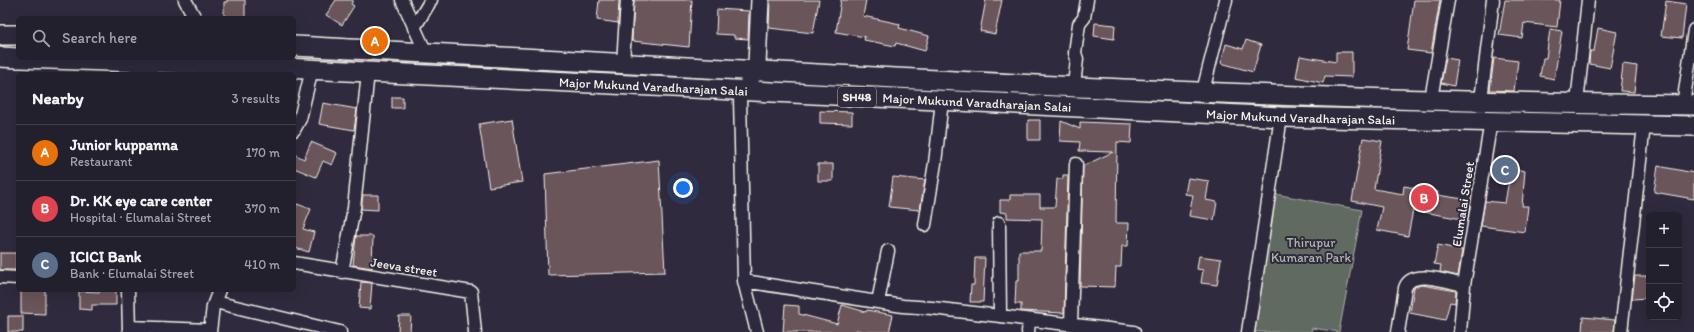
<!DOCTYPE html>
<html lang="en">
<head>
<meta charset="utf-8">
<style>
  body { margin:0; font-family:Itim,sans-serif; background:#2f2d3a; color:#f1f3f6 }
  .controls { position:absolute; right:12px; bottom:12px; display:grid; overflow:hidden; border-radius:6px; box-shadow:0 4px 16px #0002 }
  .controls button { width:36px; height:36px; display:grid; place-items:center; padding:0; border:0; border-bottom:1px solid #403e4a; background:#23202e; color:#f1f3f6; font:20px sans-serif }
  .you { position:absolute; left:683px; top:188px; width:14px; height:14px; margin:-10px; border:3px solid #fff; border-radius:50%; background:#1a73e8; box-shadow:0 0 0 6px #1a73e833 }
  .badge { display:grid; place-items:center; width:26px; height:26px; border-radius:50%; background:#ffd166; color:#fff; font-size:13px; font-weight:700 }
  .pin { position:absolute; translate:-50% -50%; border:2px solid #fff; box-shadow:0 1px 4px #0006 }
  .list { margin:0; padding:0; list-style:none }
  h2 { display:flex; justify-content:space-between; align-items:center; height:52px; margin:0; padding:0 16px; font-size:17px }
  h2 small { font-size:13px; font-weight:400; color:#a3a3aa }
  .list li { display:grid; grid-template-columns:26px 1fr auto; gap:12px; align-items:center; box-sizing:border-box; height:56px; padding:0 16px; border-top:1px solid #403e4a }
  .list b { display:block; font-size:15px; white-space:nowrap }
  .list p { margin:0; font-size:13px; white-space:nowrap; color:#a3a3aa }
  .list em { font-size:13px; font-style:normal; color:#a3a3aa }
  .icon { flex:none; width:22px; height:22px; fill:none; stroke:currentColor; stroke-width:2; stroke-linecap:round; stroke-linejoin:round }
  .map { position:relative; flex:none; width:1694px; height:332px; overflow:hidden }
  .search { position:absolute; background:#23202e; box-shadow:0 4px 16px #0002; left:16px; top:16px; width:280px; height:44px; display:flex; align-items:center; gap:10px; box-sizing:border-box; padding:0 14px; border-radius:6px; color:#a3a3aa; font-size:15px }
  .panel { position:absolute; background:#23202e; box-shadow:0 4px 16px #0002; left:16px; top:72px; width:280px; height:220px; border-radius:6px }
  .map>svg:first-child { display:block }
  .green { fill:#606b60; stroke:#aaaea4 }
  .building { fill:#6b555a; stroke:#f4f1e8 }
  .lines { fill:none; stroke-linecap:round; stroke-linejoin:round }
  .street-casing { stroke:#f4f1e8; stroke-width:15 }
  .secondary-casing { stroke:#f4f1e8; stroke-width:20 }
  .primary-casing { stroke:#f4f1e8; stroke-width:22 }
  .street { stroke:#2f2a3d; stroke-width:12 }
  .secondary { stroke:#2f2a3d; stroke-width:17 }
  .primary { stroke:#2f2a3d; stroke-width:19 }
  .labels { text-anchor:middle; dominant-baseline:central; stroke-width:4; stroke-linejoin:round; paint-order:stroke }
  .shield { fill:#2f2a3d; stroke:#b9b5b5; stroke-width:1 }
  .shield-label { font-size:12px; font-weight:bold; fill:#f4f1e8 }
  .street-label { font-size:13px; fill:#f4f1e8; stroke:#2f2a3d }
  .park-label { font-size:13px; fill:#b1b5ab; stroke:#2f2a3d }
</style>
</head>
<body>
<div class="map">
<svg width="1694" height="332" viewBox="0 0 1694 332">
  <rect width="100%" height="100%" fill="#2f2a3d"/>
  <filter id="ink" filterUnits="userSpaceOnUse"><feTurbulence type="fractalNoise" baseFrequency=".025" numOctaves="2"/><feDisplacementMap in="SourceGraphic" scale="8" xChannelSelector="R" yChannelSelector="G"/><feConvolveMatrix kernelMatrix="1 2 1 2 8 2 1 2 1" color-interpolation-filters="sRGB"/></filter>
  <g filter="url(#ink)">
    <path class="green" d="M1275 194 1362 210 1339 332 1312 328 1311 332H1253Z"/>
    <path class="building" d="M227 0H245V18L224 17V2H227Z
      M336 0H353L351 4 354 6 342 25 326 15Z
      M599 0H619L618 23 597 20Z
      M634 0H692L689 47 632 41Z
      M770 0H819L813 33 769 28Z
      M841 0H866L863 16 900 24 899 28 929 36 925 51 896 43 895 46 864 40 865 37 836 32Z
      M986 0H1002L995 34 980 31Z
      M1414 0H1440L1431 53 1407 50Z
      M1505 0H1560L1557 27 1524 23 1522 38 1499 35Z
      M1666 1 1686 4 1682 38 1661 36Z
      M717 9 749 11 748 39 734 38V35L716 34Z
      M1095 23 1115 25 1114 39 1094 36Z
      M1598 28 1617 32 1610 68 1589 64 1590 51H1594Z
      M1550 29 1562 31 1554 79 1540 76 1543 58H1546Z
      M1246 40 1261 45 1253 72 1221 63 1226 44 1243 49Z
      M1336 52H1352V77L1325 76 1323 83 1296 77 1300 56 1336 62Z
      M1446 58 1458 60 1454 86 1441 83Z
      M1494 58 1518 61 1514 91 1490 90Z
      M1623 64 1637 66 1634 92 1620 91Z
      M392 97H403V108H392Z
      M323 103 357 109 354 130 319 124Z
      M820 111 852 112V124L820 123Z
      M512 119 522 182 489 187 479 124Z
      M1028 120H1040V140H1028Z
      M1061 121 1080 129V122L1132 124 1131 143 1117 142 1116 223H1129L1128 246H1122L1121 267H1116L1115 287 1080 286 1083 166 1113 152 1079 151 1080 142 1060 141Z
      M1363 138 1382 141 1374 189 1403 194 1404 186 1438 192 1437 195 1470 200 1467 220 1413 210 1408 236 1377 230 1382 207 1352 201Z
      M311 142 337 153 332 165 323 161 316 177 294 168V154L304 159Z
      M659 160 665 272 548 275 545 174Z
      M818 164H833V181H818Z
      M1658 166 1694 173V199L1654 192Z
      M1511 168 1525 171 1522 206H1528L1525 232 1481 226 1485 201 1505 203Z
      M1063 175H1068L1064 313 1021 311V304H1015L1016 281H1019V251H1041L1042 219 1007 218V213L1000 212V200H1010V195H1040V207H1055L1057 179H1063Z
      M893 177 925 180 920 210 889 207Z
      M1188 178 1209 181 1206 200 1217 202 1214 220 1189 216 1193 195 1185 194Z
      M363 195H378V210L361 209Z
      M297 204 311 209 303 229 314 232 309 252 295 248 294 249V211Z
      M356 236H373L372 268 353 265Z
      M1438 245 1462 250 1458 276 1440 272 1441 265 1434 264Z
      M0 253H16V270H0Z
      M1199 256 1221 259 1217 285 1201 283 1203 270 1197 269Z
      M975 258H985L983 302H970L971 285H974Z
      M1635 276H1649V298L1632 299Z
      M361 282 372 283 370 309 359 308Z
      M1422 285 1456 291 1455 303 1450 302 1445 320 1410 313 1414 287Z
      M21 290H45V314L21 313Z
      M99 290H116V305H92V310L79 309V291L99 292Z
      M785 305 799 306V314L837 324 842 305 866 312 867 310 893 315 889 332H866L856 330 855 332H783Z
      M8 316H23V332H8Z
      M399 316H411L410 332H398Z
      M1583 317 1615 320 1614 332H1582Z"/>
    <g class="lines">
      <g class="street-casing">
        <path id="street" d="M185 0 195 18
          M402 0 426 53
          M414 28 431 0
          M623 64 627 0
          M1074 85 1077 59 1075 53 1079 24 1084 18 1087 0
          M742 91 740 97 744 281 757 332
          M1203 91 1226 0
          M1431 99 1448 0
          M1481 100 1493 0
          M1577 103 1588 0
          M1683 105 1694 30
          M294 130 300 119 312 69
          M999 223 1000 316
          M925 225 935 163 942 101
          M294 263 471 292 475 332
          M342 272 354 208 368 72
          M0 277 18 278
          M744 281 903 306 932 308 1134 332
          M128 290 129 332
          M215 302 340 332
          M878 302 888 251
          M1071 324 1076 164
          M129 327 210 330
          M210 332 213 306 219 290
          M1028 332 1029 320
          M1248 332 1281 117
          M1398 332 1405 288C1411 268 1449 282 1464 285
          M1460 332 1464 285 1491 121
          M1621 332 1644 125"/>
      </g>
      <g class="secondary-casing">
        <path id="secondary" d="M749 81 755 71 757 64 760 0"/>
      </g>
      <g class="primary-casing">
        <g id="primary">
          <path d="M0 35H18"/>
          <path d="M294 46C760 70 1227 101 1694 105"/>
          <path d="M0 57 18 58"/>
          <path id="s1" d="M21 58 225 65 1281 117 1694 126"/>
        </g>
      </g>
      <use href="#street" class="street"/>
      <use href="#secondary" class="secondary"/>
      <use href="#primary" class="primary"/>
    </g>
  </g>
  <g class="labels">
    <rect class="shield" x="838" y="87" width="38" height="20" rx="3"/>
    <g class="shield-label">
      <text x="857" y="97">SH48</text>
    </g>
    <g class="street-label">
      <text stroke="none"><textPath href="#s1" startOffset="633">Major Mukund Varadharajan Salai</textPath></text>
      <text stroke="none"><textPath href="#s1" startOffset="957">Major Mukund Varadharajan Salai</textPath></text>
      <text stroke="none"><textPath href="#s1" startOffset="1281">Major Mukund Varadharajan Salai</textPath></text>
      <text transform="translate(1463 204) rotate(-81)">Elumalai Street</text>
      <text transform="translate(404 267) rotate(9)">Jeeva street</text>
    </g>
    <g class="park-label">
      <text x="1311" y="242">Thirupur<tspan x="1311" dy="15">Kumaran Park</tspan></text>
    </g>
  </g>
</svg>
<div class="controls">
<button>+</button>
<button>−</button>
<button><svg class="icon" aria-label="locate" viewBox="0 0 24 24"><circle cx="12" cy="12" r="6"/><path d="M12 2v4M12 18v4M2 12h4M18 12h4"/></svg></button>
</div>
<div class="you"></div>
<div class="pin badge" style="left:375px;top:41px;background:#e8710a">A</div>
<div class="pin badge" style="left:1424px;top:198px;background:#e0444e">B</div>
<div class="pin badge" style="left:1505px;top:170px;background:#5c6f8a">C</div>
<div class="search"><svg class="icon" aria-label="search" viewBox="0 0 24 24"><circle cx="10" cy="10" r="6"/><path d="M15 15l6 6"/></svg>Search here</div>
<section class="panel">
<h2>Nearby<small>3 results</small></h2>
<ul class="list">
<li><span class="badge" style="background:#e8710a">A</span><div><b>Junior kuppanna</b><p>Restaurant</p></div><em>170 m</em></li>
<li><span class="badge" style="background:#e0444e">B</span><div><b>Dr. KK eye care center</b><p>Hospital · Elumalai Street</p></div><em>370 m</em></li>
<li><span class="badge" style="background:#5c6f8a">C</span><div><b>ICICI Bank</b><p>Bank · Elumalai Street</p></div><em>410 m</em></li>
</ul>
</section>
</div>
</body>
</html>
